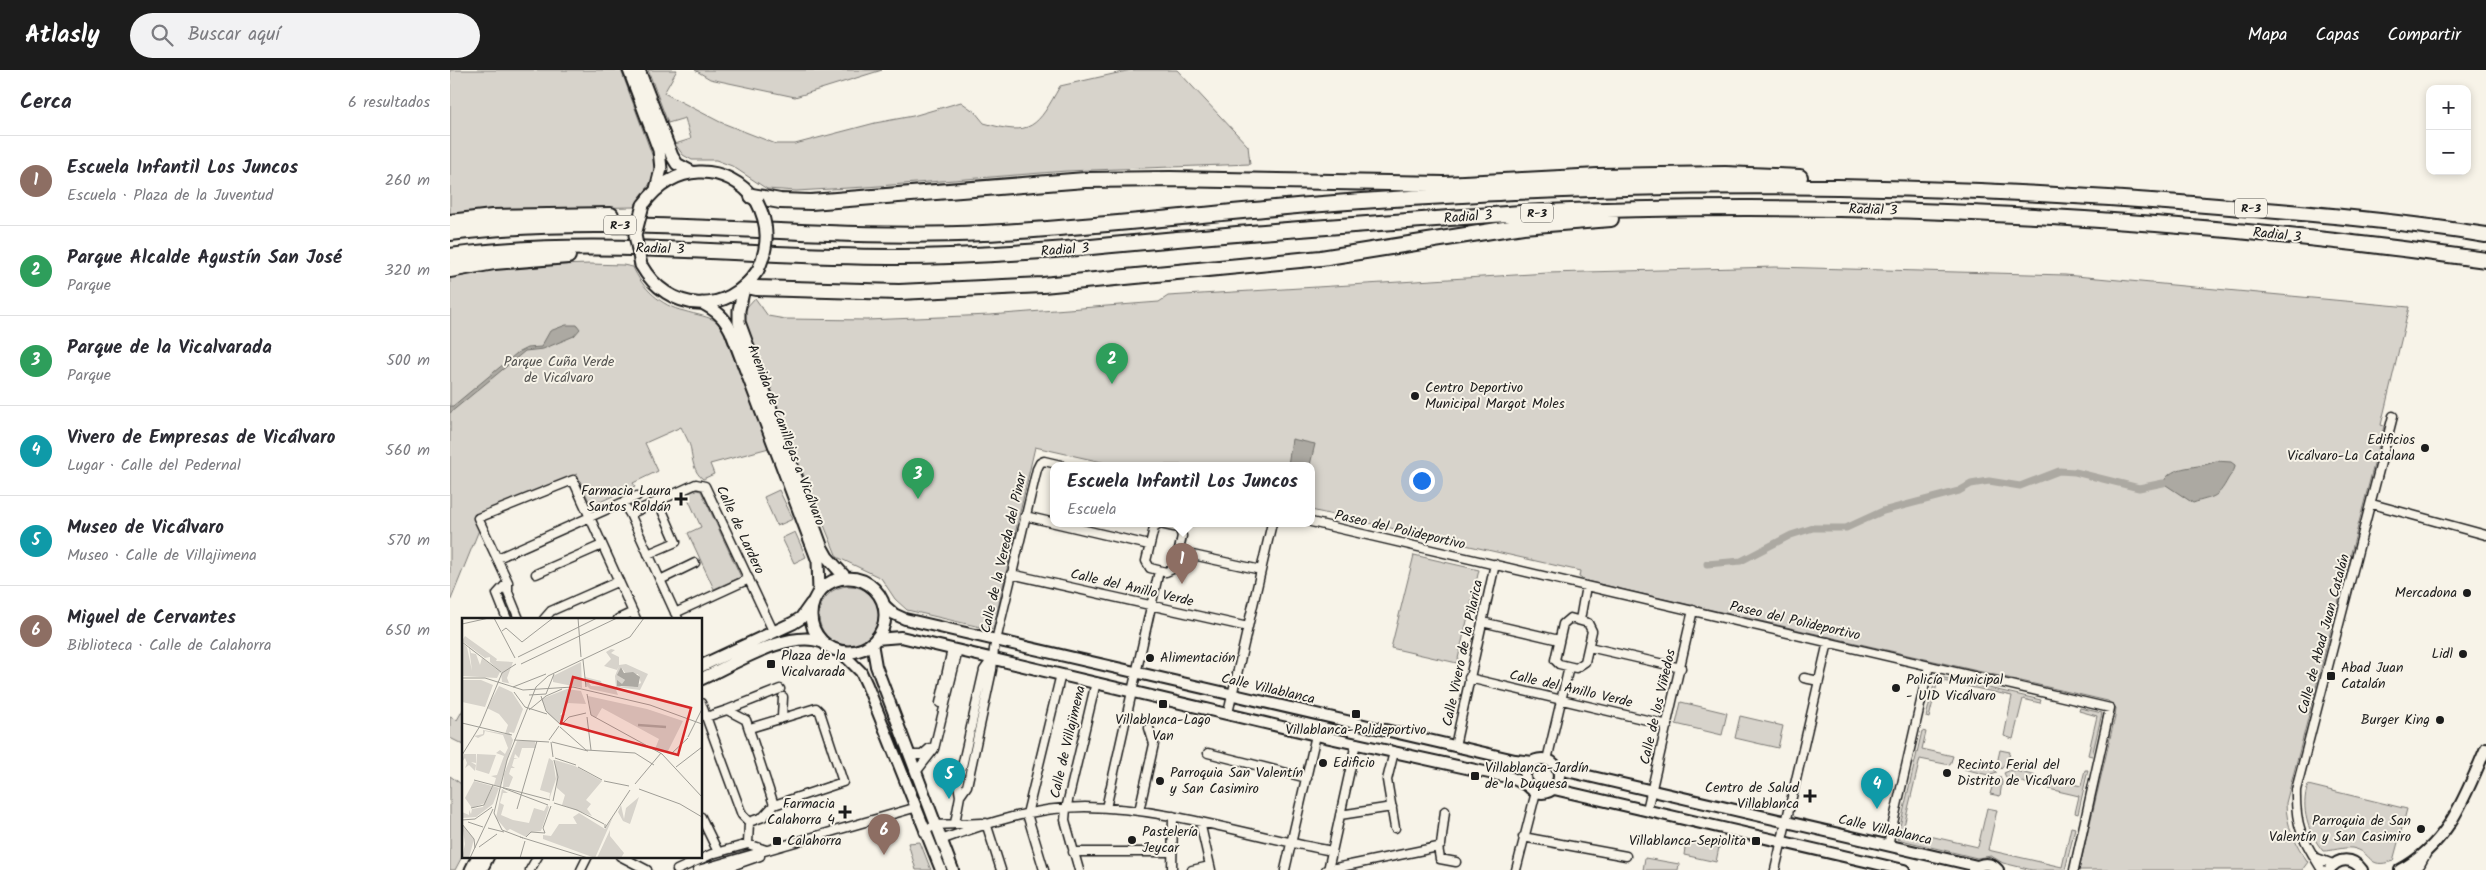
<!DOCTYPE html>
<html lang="es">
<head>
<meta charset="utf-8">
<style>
  body { margin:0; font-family:Kalam,sans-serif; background:#f2f2f3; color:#2b2b33 }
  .controls { position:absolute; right:15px; top:15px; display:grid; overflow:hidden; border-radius:10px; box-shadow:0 2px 8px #0003 }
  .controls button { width:45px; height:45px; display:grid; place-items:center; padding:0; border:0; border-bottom:1px solid #e1e1e2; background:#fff; color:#2b2b33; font:25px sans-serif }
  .you { position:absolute; left:971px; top:410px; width:18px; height:18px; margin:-12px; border:4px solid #fff; border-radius:50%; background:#1a73e8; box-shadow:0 0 0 8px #1a73e833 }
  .badge { display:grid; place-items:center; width:32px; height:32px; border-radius:50%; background:#1c1c1c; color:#fff; font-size:16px; font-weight:700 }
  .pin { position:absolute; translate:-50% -41px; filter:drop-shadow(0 1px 2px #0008) }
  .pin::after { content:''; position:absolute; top:26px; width:18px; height:15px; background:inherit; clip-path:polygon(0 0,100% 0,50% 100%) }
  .popup { position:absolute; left:600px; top:392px; width:265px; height:65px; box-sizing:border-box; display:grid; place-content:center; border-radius:10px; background:#fff; filter:drop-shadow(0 1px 4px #0005); font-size:16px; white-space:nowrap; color:#7c7c81 }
  .popup b { font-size:19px; color:#2b2b33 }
  .popup::after { content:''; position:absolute; left:50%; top:100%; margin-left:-10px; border:10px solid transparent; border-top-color:#fff }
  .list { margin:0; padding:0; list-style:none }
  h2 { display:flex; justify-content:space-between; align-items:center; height:65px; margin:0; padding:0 20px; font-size:21px }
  h2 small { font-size:16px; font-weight:400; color:#7c7c81 }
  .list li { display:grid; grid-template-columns:32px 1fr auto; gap:15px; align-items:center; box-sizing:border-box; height:90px; padding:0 20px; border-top:1px solid #e1e1e2 }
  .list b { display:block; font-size:19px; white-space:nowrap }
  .list p { margin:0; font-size:16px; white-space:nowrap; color:#7c7c81 }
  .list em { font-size:16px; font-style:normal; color:#7c7c81 }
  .icon { flex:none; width:28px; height:28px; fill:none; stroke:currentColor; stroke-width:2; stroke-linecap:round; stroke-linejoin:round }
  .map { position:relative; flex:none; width:2036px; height:800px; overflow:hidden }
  header { display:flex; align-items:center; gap:30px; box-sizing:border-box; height:70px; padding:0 25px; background:#1c1c1c; color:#fff }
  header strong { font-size:24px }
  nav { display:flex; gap:28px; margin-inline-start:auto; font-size:18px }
  .search { width:350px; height:45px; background:#f2f2f3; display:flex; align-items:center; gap:12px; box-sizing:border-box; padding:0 18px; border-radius:28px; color:#7c7c81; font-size:19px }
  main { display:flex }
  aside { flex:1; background:#fff }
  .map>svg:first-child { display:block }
  .green { fill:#d7d3cb; stroke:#7a7874 }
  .water { fill:#aca9a2; stroke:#72716c }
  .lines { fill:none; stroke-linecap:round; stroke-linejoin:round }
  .canal { stroke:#aca9a2; stroke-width:7 }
  .street-casing { stroke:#1c1c1c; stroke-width:11 }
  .secondary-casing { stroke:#1c1c1c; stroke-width:14 }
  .primary-casing { stroke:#1c1c1c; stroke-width:15 }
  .highway-casing { stroke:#1c1c1c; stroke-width:18 }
  .street { stroke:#f7f3e8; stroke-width:8 }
  .secondary { stroke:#f7f3e8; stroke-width:10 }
  .primary { stroke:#f7f3e8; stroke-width:11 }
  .highway { stroke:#f7f3e8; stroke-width:14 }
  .primary-bridge-casing { stroke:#1c1c1c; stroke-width:15; stroke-linecap:butt }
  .primary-bridge { stroke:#f7f3e8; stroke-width:11 }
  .poi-dot { fill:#1c1c1c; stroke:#f7f3e8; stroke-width:2 }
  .labels { text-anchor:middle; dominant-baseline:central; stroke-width:4; stroke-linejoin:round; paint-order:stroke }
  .shield { fill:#f7f3e8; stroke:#5e5c59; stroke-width:1 }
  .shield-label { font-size:12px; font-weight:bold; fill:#1c1c1c }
  .street-label { font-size:14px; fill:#1c1c1c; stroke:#f7f3e8 }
  .park-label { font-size:14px; fill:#545351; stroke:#f7f3e8 }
  .poi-label { font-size:14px; fill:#1c1c1c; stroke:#f7f3e8; text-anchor:start }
  .inset-river { fill:none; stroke:#aca9a2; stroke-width:2.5 }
  .inset-road { fill:none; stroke:#9f9d96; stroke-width:1 }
  .view { fill:#d62828; fill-opacity:0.15; stroke:#d62828; stroke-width:2.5 }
  .inset-edge { fill:none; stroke:#1c1c1c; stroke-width:2.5 }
</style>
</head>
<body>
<header>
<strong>Atlasly</strong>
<div class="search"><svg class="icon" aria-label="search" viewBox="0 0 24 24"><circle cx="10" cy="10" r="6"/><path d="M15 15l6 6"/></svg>Buscar aquí</div>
<nav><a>Mapa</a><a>Capas</a><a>Compartir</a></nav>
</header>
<main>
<aside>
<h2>Cerca<small>6 resultados</small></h2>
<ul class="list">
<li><span class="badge" style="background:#8d6e63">1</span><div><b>Escuela Infantil Los Juncos</b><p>Escuela · Plaza de la Juventud</p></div><em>260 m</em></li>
<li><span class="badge" style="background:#2e9e5b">2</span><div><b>Parque Alcalde Agustín San José</b><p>Parque</p></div><em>320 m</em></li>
<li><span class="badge" style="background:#2e9e5b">3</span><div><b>Parque de la Vicalvarada</b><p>Parque</p></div><em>500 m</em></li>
<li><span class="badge" style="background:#0f9aa8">4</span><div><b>Vivero de Empresas de Vicálvaro</b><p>Lugar · Calle del Pedernal</p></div><em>560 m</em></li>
<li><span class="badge" style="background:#0f9aa8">5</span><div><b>Museo de Vicálvaro</b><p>Museo · Calle de Villajimena</p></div><em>570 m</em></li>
<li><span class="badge" style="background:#8d6e63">6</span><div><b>Miguel de Cervantes</b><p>Biblioteca · Calle de Calahorra</p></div><em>650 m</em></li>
</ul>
</aside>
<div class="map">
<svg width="2036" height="800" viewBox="0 0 2036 800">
  <rect width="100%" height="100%" fill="#f7f3e8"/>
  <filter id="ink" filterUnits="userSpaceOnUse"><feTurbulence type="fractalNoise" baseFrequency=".02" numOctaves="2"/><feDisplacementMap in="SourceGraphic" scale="10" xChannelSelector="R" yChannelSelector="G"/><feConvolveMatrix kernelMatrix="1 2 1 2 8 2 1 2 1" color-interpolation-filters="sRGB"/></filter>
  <g filter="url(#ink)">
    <path class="green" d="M0 0H171L205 93 202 110 185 137 60 139 0 146Z
      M198 0H227L214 23 270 52 326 74H345L425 53 463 46 511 32 525 42 534 53C582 67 587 57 610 16L681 0H727L798 76 800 94 616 101 416 117 346 121 317 119 282 96 266 90H242L233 85 225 74 241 69 235 48 218 53Z
      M245 0H432L345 27 260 9Z
      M140 194 173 195 183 197C192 218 211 236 234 241 247 245 258 246 270 253L319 378 260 394 264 404 253 409C244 403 242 389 241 380 240 373 234 363 231 357L195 373 208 401 183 413 185 416 141 436 127 404 23 447 29 460 0 532V207L72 196Z
      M1325 197 1615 205 1959 237 1931 355 1934 356 1836 733C1836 755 1845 774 1858 792L1852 800H1629L1665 647 1666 638 1658 631 1136 511 1129 507 1130 501 861 440V395H665L585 377 543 560 457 540 445 529 431 508 387 487 329 345 297 275 293 246 295 239 305 228 318 246 335 249 417 250 540 245 709 232 718 226 1098 203Z
      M246 420 251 421 291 507 264 519 238 463 251 457 236 424Z
      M329 420 343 449 327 456 314 427Z
      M345 462 356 487 344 493 332 468Z
      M964 485 1029 500 1007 593 941 578Z
      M369 546a30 30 0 1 1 60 0a30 30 0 1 1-60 0Z
      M1486 606 1591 630 1590 633 1573 629 1563 669 1554 666 1562 626 1488 610 1479 648 1476 647Z
      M1231 632 1277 643 1272 665 1226 654Z
      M14 638V675L0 668V647L7 650Z
      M1630 638 1652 643 1642 686 1638 685 1647 646 1629 641Z
      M1290 646 1333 656 1328 678 1285 668Z
      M1472 661 1476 662 1472 679 1503 686 1500 695 1470 689 1453 760 1528 777 1537 738 1547 740 1538 780 1612 797 1621 757 1625 758 1615 800H1582L1553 793 1541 786 1527 788 1447 769Z
      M1550 680 1560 682 1558 691 1551 699 1548 689Z
      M1516 689 1536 693 1547 702 1538 705 1514 699Z
      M1561 700 1587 706 1585 716 1556 707 1554 703Z
      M1635 700H1638L1628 744 1625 743 1629 726 1599 719 1602 709 1631 716Z
      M0 706 14 716V783L5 800H0Z
      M1550 706 1552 712 1550 726 1540 724 1544 711Z
      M1858 715 1957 739 1943 791C1916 800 1924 782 1902 778 1892 777 1883 781 1873 781 1858 763 1850 738 1858 715Z
      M1236 771 1269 777 1266 792 1234 785Z
      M470 772 481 800H466L458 773Z
      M1195 788 1229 794 1228 800H1193Z"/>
    <path class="water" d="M116 255H127L130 259 124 266 93 279 75 281 0 343V336H3L67 283 77 278 91 277 100 261Z
      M842 369 865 374 860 395H838Z
      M1766 391 1781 392 1785 395C1785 401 1781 404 1778 409 1767 430 1763 426 1743 433L1713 413C1722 393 1748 400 1766 391Z"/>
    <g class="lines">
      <path class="canal" d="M1257 494 1291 491 1341 465 1363 458H1396L1433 441 1509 421 1521 414 1539 411 1570 416 1609 401 1625 402 1689 418 1713 413"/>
      <g class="street-casing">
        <path id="street" d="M173 433 180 444 228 549
          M1922 434 2036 465
          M180 444 246 414 255 416 324 563
          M575 446 699 475
          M861 452 1660 638 1624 800
          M710 454 729 458 732 466 725 498 716 502 700 498 696 491 704 458Z
          M729 482 811 500
          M198 484 226 472 208 431
          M48 488 187 426
          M86 504 152 475
          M561 504 798 557
          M210 510 245 493
          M225 543 299 509
          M1120 548 1138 553 1142 561 1135 592 1126 598 1109 594 1105 590 1113 554Z
          M57 549 47 524 58 512
          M69 549 58 522V512L28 448 123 410 186 549
          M94 549 101 541 169 511
          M168 549 183 542
          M1130 550 1136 516
          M1032 552 1109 570
          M1139 577 1231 598
          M1019 608 1218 655
          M1354 608 1369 611
          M251 633 292 745 299 752
          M490 633 502 579
          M277 640 330 619
          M778 643 822 453
          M256 647 277 640 296 650 324 735
          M332 647 333 627
          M1005 676 1045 494
          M944 682 937 710 945 758
          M758 683 857 708
          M460 685H472L480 678
          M1097 690 1119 597
          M466 702 484 679 508 580
          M510 726 517 716 542 600 544 579 587 399 590 393 594 391 611 395
          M656 738 709 501
          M1197 740 1243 540
          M689 741 704 674 699 658
          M890 745 942 737
          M251 747 268 782
          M299 752 313 747 324 735 393 712 370 642 366 638 300 658
          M750 752 761 800
          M505 753 510 726 508 714 534 600 542 589
          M536 753 551 800
          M474 762 485 755 532 753
          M1073 767 1176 786
          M491 770C537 753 585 737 635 737 720 738 799 766 882 781
          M298 774 299 752
          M1438 775 1479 596
          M988 777 990 789 1006 792
          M623 782H722
          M170 786 197 800
          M1864 787 1883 794
          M80 800 88 786
          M131 800 138 786
          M227 800 262 784 298 774 316 780
          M248 800 464 738
          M270 800 310 786
          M594 800 577 744 611 604
          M629 800 615 750 616 739 646 612
          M722 800 723 746
          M742 800 760 796
          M835 800 866 665
          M876 800 988 777 991 775 995 741
          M878 800 906 673
          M1066 800 1086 722
          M1325 800 1378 572
          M1872 800C1853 769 1845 758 1846 720L1943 346
          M1964 800 1970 795 1976 784"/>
      </g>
      <g class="secondary-casing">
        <path id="secondary" d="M434 535 444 544 455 549 1065 690 1083 692
          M426 569 451 567 866 665 1062 708 1078 716
          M422 573 426 596 503 800
          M391 582 411 602 417 615 491 800
          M1075 706a17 17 0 1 1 34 0a17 17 0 1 1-34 0Z
          M1108 699 1527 796
          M1104 719 1454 800
          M1523 800C1531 792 1541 792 1548 800
          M1879 800C1888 787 1903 787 1912 800
          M1950 800C1999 774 2015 726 2036 678"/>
      </g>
      <g class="primary-casing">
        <path id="primary" d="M179 0 209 80 211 99 206 119
          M189 0 222 86 227 94 242 102
          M193 135C222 93 276 90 307 132
          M191 195C218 243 277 247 308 200
          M294 218 289 240V252L372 478 377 487 396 508
          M252 233C267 241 274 247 281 261L368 491 369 521
          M361 545a37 37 0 1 1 74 0a37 37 0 1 1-74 0Z
          M251 596 343 553 351 548 361 534
          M251 609C282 595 340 558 372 572
          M21 800 28 786
          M31 800 38 786"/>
      </g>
      <g class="highway-casing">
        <path id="highway" d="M302 126 330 131 361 132 635 110 720 109 994 114 1148 106 1275 104 1350 107
          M0 152 42 147 161 145
          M0 163C177 141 355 172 533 163 642 158 751 144 859 135 928 129 996 126 1064 122 1286 111 1509 116 1730 133 1832 141 1935 149 2036 165
          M0 186C149 166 298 188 447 187 541 187 633 178 727 169 841 159 956 151 1071 143 1394 129 1716 145 2036 190
          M0 200 44 192 118 186
          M296 216 306 218 449 222 593 215 871 188 1073 156 1161 149"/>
      </g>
      <use href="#street" class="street"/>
      <use href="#secondary" class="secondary"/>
      <use href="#primary" class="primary"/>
      <use href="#highway" class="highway"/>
      <g class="primary-bridge-casing">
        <path id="primary-bridge" d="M307 132C319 155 319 176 308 200
          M191 195 185 165 193 135"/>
      </g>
      <use href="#primary-bridge" class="primary-bridge"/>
    </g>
  </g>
  <g class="poi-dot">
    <circle cx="965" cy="326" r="5"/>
    <circle cx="1975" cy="378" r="5"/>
    <path d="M228.5 421.5h5v5h5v5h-5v5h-5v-5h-5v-5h5z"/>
    <circle cx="2017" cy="523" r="5"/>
    <circle cx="2013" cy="584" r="5"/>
    <circle cx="700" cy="588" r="5"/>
    <rect x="316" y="589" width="10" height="10" rx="2.5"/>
    <rect x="1876" y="601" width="10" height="10" rx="2.5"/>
    <circle cx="1446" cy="618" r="5"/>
    <rect x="708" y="629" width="10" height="10" rx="2.5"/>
    <rect x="901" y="639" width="10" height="10" rx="2.5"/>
    <circle cx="1990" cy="650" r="5"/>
    <circle cx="873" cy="693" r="5"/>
    <circle cx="1497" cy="703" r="5"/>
    <rect x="1020" y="701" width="10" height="10" rx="2.5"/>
    <circle cx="710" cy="711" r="5"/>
    <path d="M1357.5 718.5h5v5h5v5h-5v5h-5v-5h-5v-5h5z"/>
    <path d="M392.5 734.5h5v5h5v5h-5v5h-5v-5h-5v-5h5z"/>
    <circle cx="1971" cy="759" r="5"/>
    <circle cx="682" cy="770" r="5"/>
    <rect x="322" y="766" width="10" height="10" rx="2.5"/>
    <rect x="1301" y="766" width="10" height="10" rx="2.5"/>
  </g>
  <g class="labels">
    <g class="shield">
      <rect x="1785" y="128.5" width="32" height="19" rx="4"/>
      <rect x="1071" y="133.5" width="32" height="19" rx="4"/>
      <rect x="154" y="145.5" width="32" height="19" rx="4"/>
    </g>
    <g class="shield-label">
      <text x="1801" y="138">R-3</text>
      <text x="1087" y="143">R-3</text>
      <text x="170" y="155">R-3</text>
    </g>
    <g class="street-label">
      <text transform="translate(1423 140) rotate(2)">Radial 3</text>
      <text transform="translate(1018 147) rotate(-4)">Radial 3</text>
      <text transform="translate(1827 165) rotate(6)">Radial 3</text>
      <text transform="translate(210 179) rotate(2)">Radial 3</text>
      <text transform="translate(615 180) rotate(-4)">Radial 3</text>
      <text transform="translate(336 365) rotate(69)">Avenida de Canillejas a Vicálvaro</text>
      <text transform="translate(290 460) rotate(65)">Calle de Lardero</text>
      <text transform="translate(950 460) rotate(13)">Paseo del Polideportivo</text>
      <text transform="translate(554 483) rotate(-77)">Calle de la Vereda del Pinar</text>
      <text transform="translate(682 518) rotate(13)">Calle del Anillo Verde</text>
      <text transform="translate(1345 551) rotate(13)">Paseo del Polideportivo</text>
      <text transform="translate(1874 564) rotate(-75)">Calle de Abad Juan Catalán</text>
      <text transform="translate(1013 583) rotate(-78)">Calle Vivero de la Pilarica</text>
      <text transform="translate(818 619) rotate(13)">Calle Villablanca</text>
      <text transform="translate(1121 619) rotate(13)">Calle del Anillo Verde</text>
      <text transform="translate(1208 637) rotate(-77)">Calle de los Viñedos</text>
      <text transform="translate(618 672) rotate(-77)">Calle de Villajimena</text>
      <text transform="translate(1435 760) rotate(13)">Calle Villablanca</text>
    </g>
    <g class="park-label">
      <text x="109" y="292">Parque Cuña Verde<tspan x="109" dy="16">de Vicálvaro</tspan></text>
    </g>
    <g class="poi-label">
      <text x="975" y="318">Centro Deportivo<tspan x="975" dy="16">Municipal Margot Moles</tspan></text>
      <text x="1965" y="370" text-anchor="end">Edificios<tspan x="1965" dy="16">Vicálvaro-La Catalana</tspan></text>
      <text x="221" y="421" text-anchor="end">Farmacia Laura<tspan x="221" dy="16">Santos Roldán</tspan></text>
      <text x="2007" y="523" text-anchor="end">Mercadona</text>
      <text x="2003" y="584" text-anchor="end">Lidl</text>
      <text x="331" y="586">Plaza de la<tspan x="331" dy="16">Vicalvarada</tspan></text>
      <text x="710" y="588">Alimentación</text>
      <text x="1891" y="598">Abad Juan<tspan x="1891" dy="16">Catalán</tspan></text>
      <text x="1456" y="610">Policía Municipal<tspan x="1456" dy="16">- UID Vicálvaro</tspan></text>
      <text x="713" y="650" text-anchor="middle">Villablanca-Lago<tspan x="713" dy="16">Van</tspan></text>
      <text x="1980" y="650" text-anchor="end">Burger King</text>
      <text x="906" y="660" text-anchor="middle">Villablanca-Polideportivo</text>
      <text x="883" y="693">Edificio</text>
      <text x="1507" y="695">Recinto Ferial del<tspan x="1507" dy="16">Distrito de Vicálvaro</tspan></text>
      <text x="1035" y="698">Villablanca-Jardín<tspan x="1035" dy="16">de la Duquesa</tspan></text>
      <text x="720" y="703">Parroquia San Valentín<tspan x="720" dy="16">y San Casimiro</tspan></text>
      <text x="1349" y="718" text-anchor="end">Centro de Salud<tspan x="1349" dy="16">Villablanca</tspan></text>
      <text x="385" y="734" text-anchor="end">Farmacia<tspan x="385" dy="16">Calahorra 4</tspan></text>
      <text x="1961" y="751" text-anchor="end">Parroquia de San<tspan x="1961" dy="16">Valentín y San Casimiro</tspan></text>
      <text x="692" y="762">Pastelería<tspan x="692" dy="16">Jeycar</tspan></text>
      <text x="337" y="771">Calahorra</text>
      <text x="1296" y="771" text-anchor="end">Villablanca-Sepiolita</text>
    </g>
  </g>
  <g transform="translate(12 548)">
    <rect width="240" height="240" fill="#f7f3e8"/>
    <path d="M3 18 35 41 34 43 51 44 45 60 47 65 57 67 40 64 39 55 28 44V39L23 40 0 23ZM0 25 5 29 10 53 7 29 13 34 8 31 9 35 14 36 18 47 20 40 38 54 35 60 0 58ZM149 31 153 32 149 35 157 39V47L164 46 186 56 178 72 154 69 153 58 157 48 155 52 142 48 149 41 144 34ZM159 49 164 56H176L179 65 171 69H158L164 63 156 57ZM119 44 120 70 91 64V58ZM123 59 139 63 140 66H131L125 62 129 68 153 69 156 77 128 71 124 67ZM0 62H19L31 67 23 89 0 84ZM37 68 50 74 61 91 52 115 47 114 51 122 38 169 32 167 34 160 29 158 35 157 42 138 34 135 38 132 43 136 46 130 41 117 23 113 22 117 16 120 12 118 21 116V112L43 116 46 107 37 96 25 90ZM105 71 119 73 124 86 106 85 98 97 103 96 98 106 86 96 79 81ZM126 78 185 91 221 103 206 133 200 134 193 131 197 121 140 90 134 100 129 97ZM55 123H73L74 130H60L57 140 53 136 52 140 56 141H52L50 148 53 150H49L47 156 51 159 47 169H41L42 156ZM2 136H14V145L9 144 14 147 13 153 7 147 3 150 5 145 3 140 0 144ZM15 136 34 137 27 156 14 152ZM87 140 91 143 94 161 87 182 88 175 78 172ZM93 142 113 148 140 163 124 182 129 186 125 191 130 198 100 187 103 177 95 170ZM12 163 30 168 23 185 10 190 3 180ZM31 168 37 170 31 186 14 199 0 200V194L7 197V192L9 196 10 191 21 189ZM40 171 46 175H41L38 185 42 187 39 197 51 202 67 205 72 190 82 193 85 187 87 189 79 213 70 214 64 219 48 211 45 213 34 200ZM177 179 168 206 161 203 156 194 159 187 162 201 164 190ZM117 195 143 211 151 199 133 240 81 221V217L89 218 97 206H115L111 199ZM0 206 12 221 7 240H0L3 226ZM148 212V218L162 235 159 240H135Z" fill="#d7d3cb" fill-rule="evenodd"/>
    <path d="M159 49 162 55 171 54 178 59 176 69 155 68V62L160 66 163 62 155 57Z" fill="#aca9a2"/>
    <path class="inset-river" d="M176 107 204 109"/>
    <path class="inset-road" d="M32 0 53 40M116 0 119 39M0 6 27 0M40 13 44 10 60 24 91 0M0 24 39 54M56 39 135 0M121 42 124 69M59 46 155 0M0 60H23L61 72 111 69 188 87 240 106M51 69 84 56M52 74 63 89 85 96M125 76 129 97 200 136 240 179M67 77 84 76 92 56M79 78 84 93M67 92 84 78 100 71M84 93 99 107M125 99 129 132M0 105 50 117M99 107 107 99 124 95M98 109 124 132M226 119 240 91M52 122 87 124M87 122 97 108M89 124 91 139M90 124 126 133M124 132 173 135 192 147M209 136 226 120M0 137 18 108 40 55 54 46M93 140 114 147M116 149 140 162M214 149 240 129M12 162 88 182M142 163 167 168M173 166 199 135M41 170 86 187M177 171 218 186 240 199M91 183 96 159 92 142M92 185 115 192 142 206M9 190 22 187 31 167M55 191 75 123M0 202 13 201 30 189M6 204 21 209M0 206 12 221 13 230M143 206V210L168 172M26 210 42 214M0 218V234M58 219 126 240M64 219 69 214 83 215 81 210 89 188M61 220 40 212 32 195 45 142 74 69 86 58 168 19 182 0M17 229 35 216M8 240 31 191M58 240 63 223"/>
    <path class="view" d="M111 59 229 90 216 137 99 105Z"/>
    <rect width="240" height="240" class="inset-edge"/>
  </g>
</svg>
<div class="controls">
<button>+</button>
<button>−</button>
</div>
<div class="you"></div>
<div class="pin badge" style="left:732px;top:514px;background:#8d6e63">1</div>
<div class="popup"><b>Escuela Infantil Los Juncos</b>Escuela</div>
<div class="pin badge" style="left:662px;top:314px;background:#2e9e5b">2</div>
<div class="pin badge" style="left:468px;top:429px;background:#2e9e5b">3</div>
<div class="pin badge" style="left:1427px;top:739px;background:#0f9aa8">4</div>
<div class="pin badge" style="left:499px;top:729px;background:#0f9aa8">5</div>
<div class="pin badge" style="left:434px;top:785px;background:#8d6e63">6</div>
</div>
</main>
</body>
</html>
